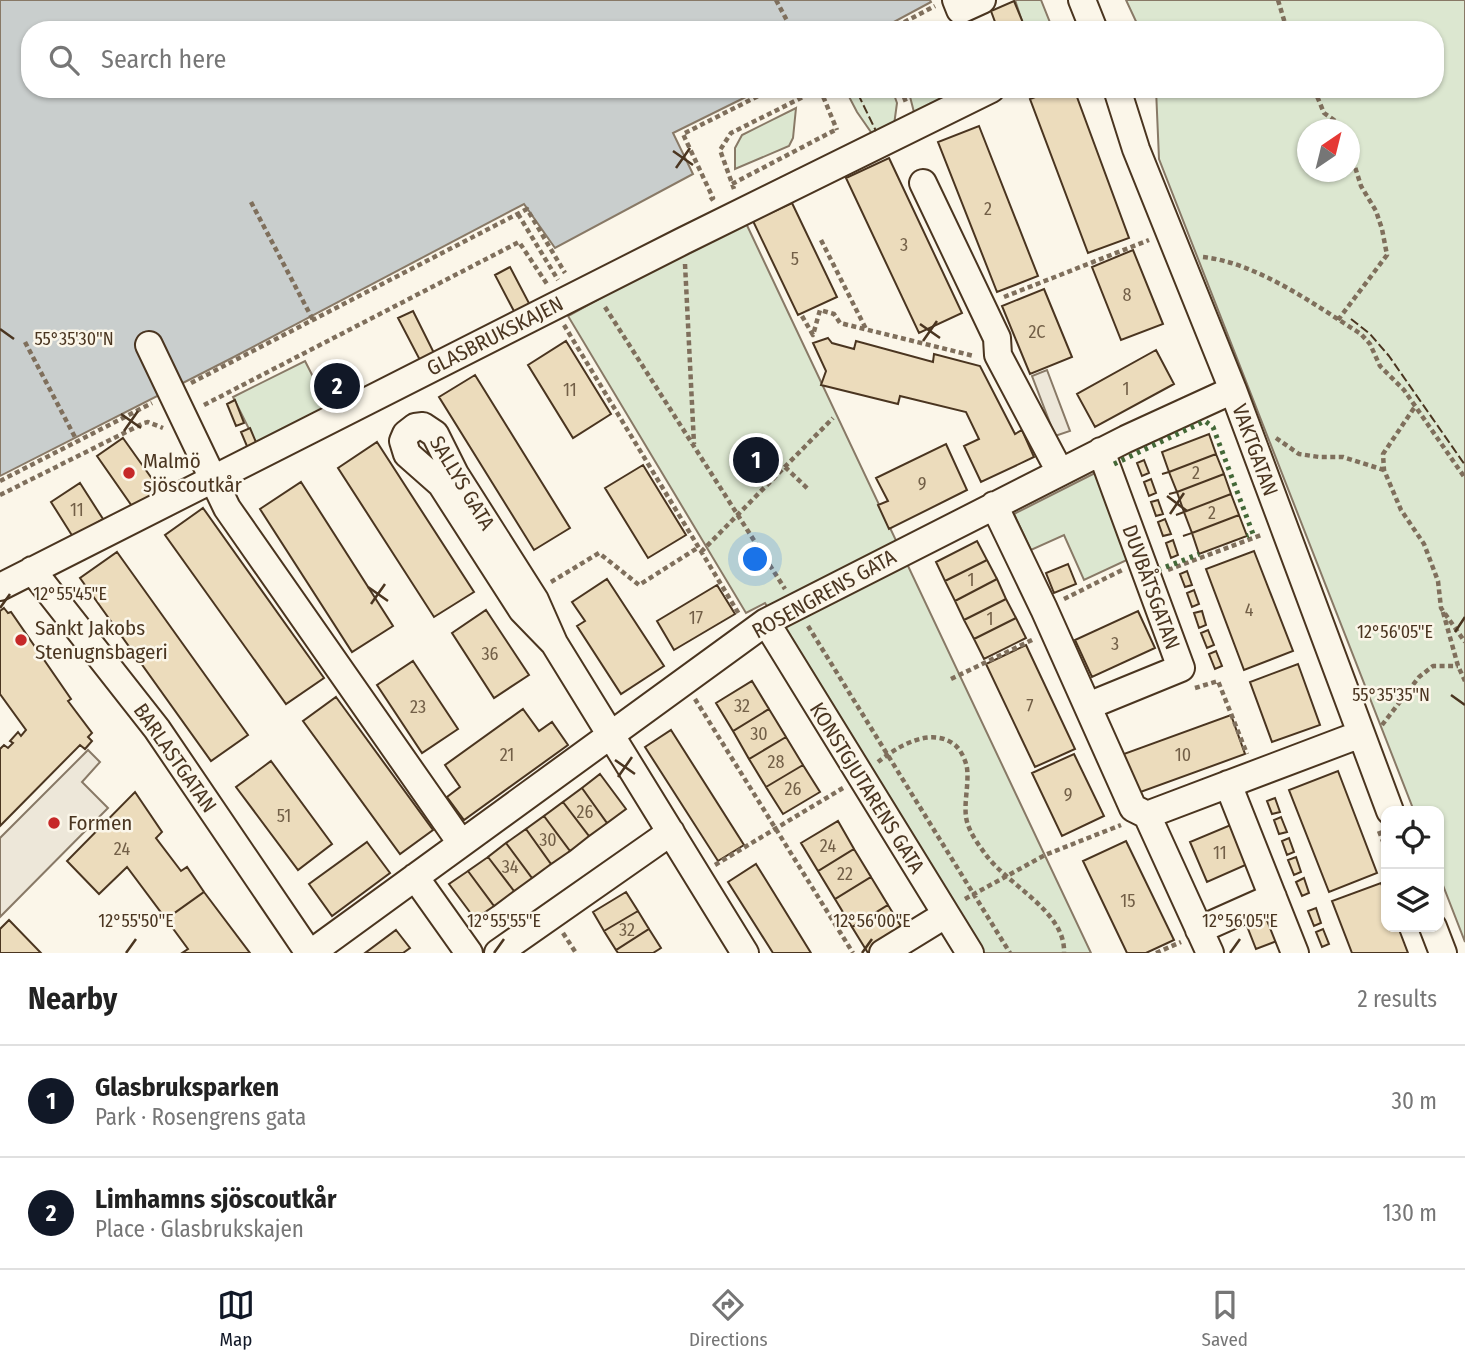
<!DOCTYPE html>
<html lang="en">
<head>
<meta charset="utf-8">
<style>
  body { margin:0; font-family:"Fira Sans Condensed",sans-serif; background:#f2f2f2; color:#222 }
  .controls { position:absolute; right:21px; bottom:21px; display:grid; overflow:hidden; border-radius:14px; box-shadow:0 2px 5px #0004 }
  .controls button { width:63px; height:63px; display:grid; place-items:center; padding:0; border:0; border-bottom:2px solid #e0e0e0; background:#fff; color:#222; font:35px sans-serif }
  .compass { position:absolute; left:1297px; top:119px; width:63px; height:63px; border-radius:50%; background:#fff; box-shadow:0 2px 5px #0004; rotate:35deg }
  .you { position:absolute; left:756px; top:560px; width:24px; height:24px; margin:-18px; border:5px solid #fff; border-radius:50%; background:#1a73e8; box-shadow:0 0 0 10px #1a73e833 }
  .badge { display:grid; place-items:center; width:46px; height:46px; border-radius:50%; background:#111827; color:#fff; font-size:23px; font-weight:700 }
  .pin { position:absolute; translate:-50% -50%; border:4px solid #fff; box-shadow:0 2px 7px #0006 }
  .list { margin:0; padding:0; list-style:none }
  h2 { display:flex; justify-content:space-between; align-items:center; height:91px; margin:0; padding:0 28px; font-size:30px }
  h2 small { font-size:23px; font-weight:400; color:#767676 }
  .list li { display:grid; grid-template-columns:46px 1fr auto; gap:21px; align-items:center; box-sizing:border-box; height:112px; padding:0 28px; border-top:2px solid #e0e0e0 }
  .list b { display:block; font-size:26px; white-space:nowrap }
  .list p { margin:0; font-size:23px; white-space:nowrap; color:#767676 }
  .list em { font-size:23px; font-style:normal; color:#767676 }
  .icon { flex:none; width:38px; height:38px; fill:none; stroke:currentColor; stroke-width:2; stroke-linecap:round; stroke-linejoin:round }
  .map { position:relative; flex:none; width:1465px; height:953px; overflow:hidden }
  .search { position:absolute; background:#fff; box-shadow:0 2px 5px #0004; left:21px; right:21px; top:21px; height:77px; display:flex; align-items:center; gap:18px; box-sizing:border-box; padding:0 24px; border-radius:28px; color:#767676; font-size:26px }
  .sheet { height:315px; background:#fff }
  nav { display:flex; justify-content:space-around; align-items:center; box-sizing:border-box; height:98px; border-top:2px solid #e0e0e0; background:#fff; font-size:19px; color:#767676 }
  nav a { display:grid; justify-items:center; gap:4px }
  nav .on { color:#111827 }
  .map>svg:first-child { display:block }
  .green { fill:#dce7d0; stroke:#887966; stroke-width:2; fill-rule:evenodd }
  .parking { fill:#ede7d9; stroke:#887966; stroke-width:2 }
  .water { fill:#c9cecd; stroke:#887966; stroke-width:2 }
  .building { fill:#ecdcbc; stroke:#4a3520; stroke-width:2 }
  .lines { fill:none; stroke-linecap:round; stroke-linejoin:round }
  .minor-casing { stroke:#4a3520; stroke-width:30 }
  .path { stroke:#7f6f5c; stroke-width:4.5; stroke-dasharray:5 3.5; stroke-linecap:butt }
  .minor { stroke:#fbf6e9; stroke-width:26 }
  .hedge { stroke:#436837; stroke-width:5; stroke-dasharray:3.5 5; stroke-linecap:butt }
  .fence { stroke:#4a3520; stroke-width:2; stroke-dasharray:9 3.5; stroke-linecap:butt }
  .ticks { fill:none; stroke:#4a3520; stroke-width:2.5 }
  .poi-dot { fill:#c62828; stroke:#fbf6e9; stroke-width:2.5 }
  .labels { text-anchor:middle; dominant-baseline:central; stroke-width:5; stroke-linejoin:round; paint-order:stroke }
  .number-label { font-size:18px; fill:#725f47 }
  .street-label { font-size:21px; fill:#4a3520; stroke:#fbf6e9 }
  .poi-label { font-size:21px; fill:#4a3520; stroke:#fbf6e9; text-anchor:start }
  .ticks-label { font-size:18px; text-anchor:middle; fill:#4a3520; stroke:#fbf6e9; stroke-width:5; stroke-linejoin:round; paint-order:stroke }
</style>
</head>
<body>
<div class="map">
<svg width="1465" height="953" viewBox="0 0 1465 953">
  <rect width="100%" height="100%" fill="#fbf6e9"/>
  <path class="green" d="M1015 0H1041L1053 30H1025Z
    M1126 0H1465V942L1439 875V811H1414L1159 159 1156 89H1435V30H1140ZM1308 130H1350V172H1308Z
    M845 89H892L897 103 894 125 873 135 857 112Z
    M908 89H966L915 116Z
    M796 108 793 138 789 146 735 169V148L742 135Z
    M744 219 1091 953H983L765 603 746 613 568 316Z
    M305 361 330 410 258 447 233 397Z
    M1095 473 1129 559 1084 580 1064 535 1031 550 1014 514Z"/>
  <path class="parking" d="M1047 370 1070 431 1055 436 1032 376Z
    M88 750 100 762 82 782 108 808 0 917V838Z"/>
  <path class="water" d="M0 0H930L931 2 879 30H30V89H762L673 133 693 174 555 248 524 204 230 359 0 476Z"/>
  <path class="building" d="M1014 1 1026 30H998L991 11Z
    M1056 89H1074L1129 238 1088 253 1030 99Z
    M979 126 1038 276 997 292 938 142Z
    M889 158 962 313 919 333 846 178Z
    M792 203 837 297 798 315 753 221Z
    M1133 250 1163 324 1121 340 1092 267Z
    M510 267 531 307 516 315 495 275Z
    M1044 289 1072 357 1030 374 1002 306Z
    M413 311 436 357 422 364 398 318Z
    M828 338 832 343 854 349 856 341 933 362 934 354 980 366 1015 434 1022 430 1034 457 981 482 964 446 979 439 966 412 900 396 898 404 821 385 826 371 813 343Z
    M566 341 611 414 573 438 528 365Z
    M1156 350 1174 384 1095 427 1077 394Z
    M339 364 354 398 335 407 320 373Z
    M475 375 570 528 534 550 439 397Z
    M235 400 244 423 236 426 227 404Z
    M250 428 258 447 249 451 241 432Z
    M1209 434 1216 454 1169 472 1162 452Z
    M123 438 160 490 134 509 97 456Z
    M377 442 474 592 434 617 338 468Z
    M946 444 967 490 889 529 878 505 888 501 876 478Z
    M1216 454 1224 474 1177 492 1169 472Z
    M1144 460 1149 473 1142 476 1137 463Z
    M643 465 686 535 648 558 605 488Z
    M1224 474 1231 494 1184 512 1177 492Z
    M1151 479 1156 493 1149 496 1144 482Z
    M301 482 393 626 352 652 260 509Z
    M80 483 103 519 73 537 51 502Z
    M1231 494 1239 515 1192 533 1184 512Z
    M1158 500 1163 514 1156 516 1151 502Z
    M203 508 324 678 286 704 165 535Z
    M1239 515 1247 536 1199 554 1192 533Z
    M1165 519 1171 534 1163 536 1158 522Z
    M1173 540 1178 555 1171 558 1166 543Z
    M977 541 987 560 945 581 936 562Z
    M1254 551 1293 651 1244 670 1206 569Z
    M117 552 248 735 211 761 80 578Z
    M987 560 997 579 955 601 945 581Z
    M1068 564 1076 584 1054 593 1046 573Z
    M1187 571 1192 585 1185 587 1180 574Z
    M607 579 664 666 621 694 577 626 585 621 572 602Z
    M997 579 1006 599 964 620 955 601Z
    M717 585 735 614 674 650 657 621Z
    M1194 590 1199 604 1192 607 1187 593Z
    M1006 599 1016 618 974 639 964 620Z
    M4 608 8 613 11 612 71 699 68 701 92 733 88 737 92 741 85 749 80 745 0 826V749L4 745 8 748 13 743 10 741 18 732 21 736 26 730 0 694V611Z
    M486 610 529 675 494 698 452 633Z
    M1138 611 1155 648 1092 677 1075 640Z
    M1202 611 1206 625 1199 628 1194 613Z
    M1016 618 1026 638 984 659 974 639Z
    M1208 630 1214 645 1207 648 1201 633Z
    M1026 645 1075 749 1035 767 986 664Z
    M1216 651 1222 666 1215 669 1209 654Z
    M413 661 458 729 422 753 377 685Z
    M1298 664 1320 725 1272 742 1250 682Z
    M752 681 769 709 733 731 716 703Z
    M336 697 433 830 400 854 303 721Z
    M523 709 539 731 552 722 568 745 464 820 447 797 460 787 445 765Z
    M769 709 786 737 749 759 733 731Z
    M1231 715 1245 754 1135 794 1121 755Z
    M671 730 744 845 718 861 645 747Z
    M786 737 803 765 766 787 749 759Z
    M1074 754 1104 816 1062 836 1032 773Z
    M271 761 332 844 298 870 236 787Z
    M803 765 820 792 783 814 766 787Z
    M1338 771 1377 873 1329 892 1289 790Z
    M600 774 626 809 607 823 582 788Z
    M582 788 607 823 589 836 563 802Z
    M135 792 162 832 156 838 181 871 187 867 204 892 166 919 127 867 99 894 67 861Z
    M1275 798 1280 812 1272 814 1267 801Z
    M563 802 589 836 570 851 544 816Z
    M544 816 570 851 551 864 526 829Z
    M1281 817 1287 832 1279 834 1274 820Z
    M838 821 854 849 818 871 801 843Z
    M1233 824 1250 863 1207 882 1190 842Z
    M526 829 551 864 532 878 506 843Z
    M1289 838 1294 852 1287 855 1282 841Z
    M1126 841 1174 940 1146 953H1127L1083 861Z
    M367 842 390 873 332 916 309 884Z
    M506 843 532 878 514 891 488 857Z
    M854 849 871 877 835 899 818 871Z
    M488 857 514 891 494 906 468 871Z
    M1296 857 1301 872 1294 875 1288 860Z
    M756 864 811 953H773L728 882Z
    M468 871 494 906 475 919 449 884Z
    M871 877 888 905 852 927 835 899Z
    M1304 878 1309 893 1302 896 1296 882Z
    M1381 883 1386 897V927H1398L1408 953H1352L1332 901Z
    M204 892 250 953H182L188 949 166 919Z
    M626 892 638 911 604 931 593 912Z
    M888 905 905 933 872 953H868L852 927Z
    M1316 908 1321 923 1314 926 1308 911Z
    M638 911 649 929 616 950 604 931Z
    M1266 913 1277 941 1256 949 1245 921Z
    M9 920 41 953H0V929Z
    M649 929 661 948 653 953H618L616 950Z
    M1323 929 1329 944 1322 947 1316 932Z
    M396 930 410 948 403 953H365Z"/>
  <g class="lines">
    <g class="minor-casing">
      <path id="minor" d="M956 0 960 10 982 0
        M1082 0 1094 30
        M1117 89 1136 149 1233 390 1390 811
        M923 183 997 338 998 355 1060 472
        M149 345 227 508 461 843
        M994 505 1044 609 1133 808 1147 815 1210 953
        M32 570 157 729 309 953
        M0 587 683 241 991 89
        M766 622 970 953
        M554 643 522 610 441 484 407 454 403 441 406 434 415 427 423 426 435 434 455 474 535 600 554 643 745 953
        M1088 706 1181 668 1101 451
        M1228 784 1295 953
        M1147 815 1361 734
        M415 877 469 953
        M1433 927 1443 953
        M1199 930 1273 897
        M311 953 766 622 1126 439 1233 390
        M498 953 671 832
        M883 953 945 915"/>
    </g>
    <path class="path" d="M776 0 792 30
      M1278 0 1287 30
      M889 30 935 6
      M936 30 944 23
      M820 89 837 130
      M901 89 907 105
      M1276 89 1286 91 1314 90
      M1314 89 1324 113 1334 120 1342 130
      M732 184 837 129
      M734 189 720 150 731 133 819 89
      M710 200 713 198 683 134 772 89
      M251 202 313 320
      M518 214 558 280
      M821 240 866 329
      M1203 257C1258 263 1315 305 1361 334L1370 344 1380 366 1404 390 1465 478
      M685 264 694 444
      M1004 297 1149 240
      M605 307 785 589
      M802 316 813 335 820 310 834 314 840 323 974 356
      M1338 320 1387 255 1382 229 1376 211 1361 186 1350 151
      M564 325 739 614
      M25 342 77 441
      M191 383 527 209 565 273
      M204 405 519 242 547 284
      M1414 408 1383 454 1384 470 1401 510 1424 544 1438 581 1441 608 1465 642
      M1276 438 1299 454 1319 457H1343L1384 470
      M785 467 808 489
      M0 481 152 403
      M0 495 144 423 148 422 163 428
      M701 552 833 418
      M1168 570 1261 535
      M551 582 599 553 639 585 699 547
      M1064 599 1122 570
      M1443 612 1458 666 1465 681
      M808 626 1010 953
      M951 679 1034 639
      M1195 688 1218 681 1247 754
      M695 699 853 953
      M1382 725 1419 677 1433 666H1458
      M878 762C898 746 931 726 955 745 961 750 966 761 967 768 969 784 964 801 966 817 968 831 978 844 986 855 1009 886 1066 912 1064 953
      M1379 831 1386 849
      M715 865 843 788
      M965 899 1045 855 1121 825
      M563 933 576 953
      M1156 953 1181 942"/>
    <use href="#minor" class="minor"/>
    <path class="hedge" d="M1114 464 1205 421 1213 427 1253 534 1247 536
      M1158 570 1199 554"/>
    <path class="fence" d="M858 94 876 131
      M1351 319 1370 334 1389 356 1465 465
      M1162 474 1169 472
      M1169 494 1177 492
      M1176 515 1184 512
      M1183 536 1192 533"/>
  </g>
  <path class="ticks" d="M673 151 693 165M676 168 690 148M920 324 940 338M0 329 14 339M923 341 937 321M121 414 141 428M124 431 138 411M1167 496 1187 511M1170 514 1184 493M368 587 388 601M371 604 385 584M0 608 10 594M1455 632 1465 617M1451 695 1465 705M615 760 635 774M618 777 632 757M126 953 136 939M494 953 504 939M862 953 872 939M1230 953 1240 939"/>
  <g class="poi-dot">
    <circle cx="129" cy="473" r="7"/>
    <circle cx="21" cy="640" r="7"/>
    <circle cx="54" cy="823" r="7"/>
  </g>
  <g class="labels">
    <g class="number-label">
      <text x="988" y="209">2</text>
      <text x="904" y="245">3</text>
      <text x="795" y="259">5</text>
      <text x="1127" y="295">8</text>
      <text x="1037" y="332">2C</text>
      <text x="1126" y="389">1</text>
      <text x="570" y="390">11</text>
      <text x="1196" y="473">2</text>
      <text x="922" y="484">9</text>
      <text x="77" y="510">11</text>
      <text x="1212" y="513">2</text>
      <text x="971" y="580">1</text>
      <text x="1249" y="610">4</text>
      <text x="696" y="618">17</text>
      <text x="990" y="619">1</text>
      <text x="1115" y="644">3</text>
      <text x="490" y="654">36</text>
      <text x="742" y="706">32</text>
      <text x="1030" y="706">7</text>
      <text x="418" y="707">23</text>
      <text x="759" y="734">30</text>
      <text x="507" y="755">21</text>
      <text x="1183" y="755">10</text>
      <text x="776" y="762">28</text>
      <text x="793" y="789">26</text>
      <text x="1068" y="795">9</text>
      <text x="585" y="812">26</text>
      <text x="284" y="816">51</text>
      <text x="548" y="840">30</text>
      <text x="828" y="846">24</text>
      <text x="122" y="849">24</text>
      <text x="1220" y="853">11</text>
      <text x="510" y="867">34</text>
      <text x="845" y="874">22</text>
      <text x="1128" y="901">15</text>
      <text x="627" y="930">32</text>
    </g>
    <g class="street-label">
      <text transform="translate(495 336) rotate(-27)">GLASBRUKSKAJEN</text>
      <text transform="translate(1255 450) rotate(70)">VAKTGATAN</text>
      <text transform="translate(462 483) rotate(59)">SALLYS GATA</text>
      <text transform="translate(1151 587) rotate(70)">DUVBÅTSGATAN</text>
      <text transform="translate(824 594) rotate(-29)">ROSENGRENS GATA</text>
      <text transform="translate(175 758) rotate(55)">BARLASTGATAN</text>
      <text transform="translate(867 788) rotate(58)">KONSTGJUTARENS GATA</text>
    </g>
    <g class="poi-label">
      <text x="143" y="461">Malmö<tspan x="143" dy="24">sjöscoutkår</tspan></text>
      <text x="35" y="628">Sankt Jakobs<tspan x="35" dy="24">Stenugnsbageri</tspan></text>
      <text x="68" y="823">Formen</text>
    </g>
  </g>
  <g class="ticks-label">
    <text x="74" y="345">55°35'30"N</text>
    <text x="70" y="600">12°55'45"E</text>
    <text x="1395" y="638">12°56'05"E</text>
    <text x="1391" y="701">55°35'35"N</text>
    <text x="136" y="927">12°55'50"E</text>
    <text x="504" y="927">12°55'55"E</text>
    <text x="872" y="927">12°56'00"E</text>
    <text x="1240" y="927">12°56'05"E</text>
  </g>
</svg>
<div class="controls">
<button><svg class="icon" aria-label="locate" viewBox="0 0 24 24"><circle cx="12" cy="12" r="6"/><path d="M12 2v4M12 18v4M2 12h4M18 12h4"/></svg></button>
<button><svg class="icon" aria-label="layers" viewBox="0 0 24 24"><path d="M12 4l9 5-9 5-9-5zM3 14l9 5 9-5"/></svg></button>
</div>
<svg class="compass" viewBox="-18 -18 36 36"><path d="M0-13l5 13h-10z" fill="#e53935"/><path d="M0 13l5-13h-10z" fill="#767676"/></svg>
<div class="you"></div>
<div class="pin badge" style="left:756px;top:460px">1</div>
<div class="pin badge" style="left:337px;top:386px">2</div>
<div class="search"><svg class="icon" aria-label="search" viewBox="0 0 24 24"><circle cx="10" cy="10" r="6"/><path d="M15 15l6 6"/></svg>Search here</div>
</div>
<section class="sheet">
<h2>Nearby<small>2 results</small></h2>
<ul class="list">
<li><span class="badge">1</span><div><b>Glasbruksparken</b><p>Park · Rosengrens gata</p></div><em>30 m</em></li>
<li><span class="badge">2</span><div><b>Limhamns sjöscoutkår</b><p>Place · Glasbrukskajen</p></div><em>130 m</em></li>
</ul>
</section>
<nav>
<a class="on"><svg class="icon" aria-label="map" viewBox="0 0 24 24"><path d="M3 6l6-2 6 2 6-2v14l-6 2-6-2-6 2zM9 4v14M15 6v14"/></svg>Map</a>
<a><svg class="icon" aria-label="directions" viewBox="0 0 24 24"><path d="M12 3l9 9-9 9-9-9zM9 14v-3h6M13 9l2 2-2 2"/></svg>Directions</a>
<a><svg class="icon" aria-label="saved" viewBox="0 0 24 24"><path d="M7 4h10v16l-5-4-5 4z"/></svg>Saved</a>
</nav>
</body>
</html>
